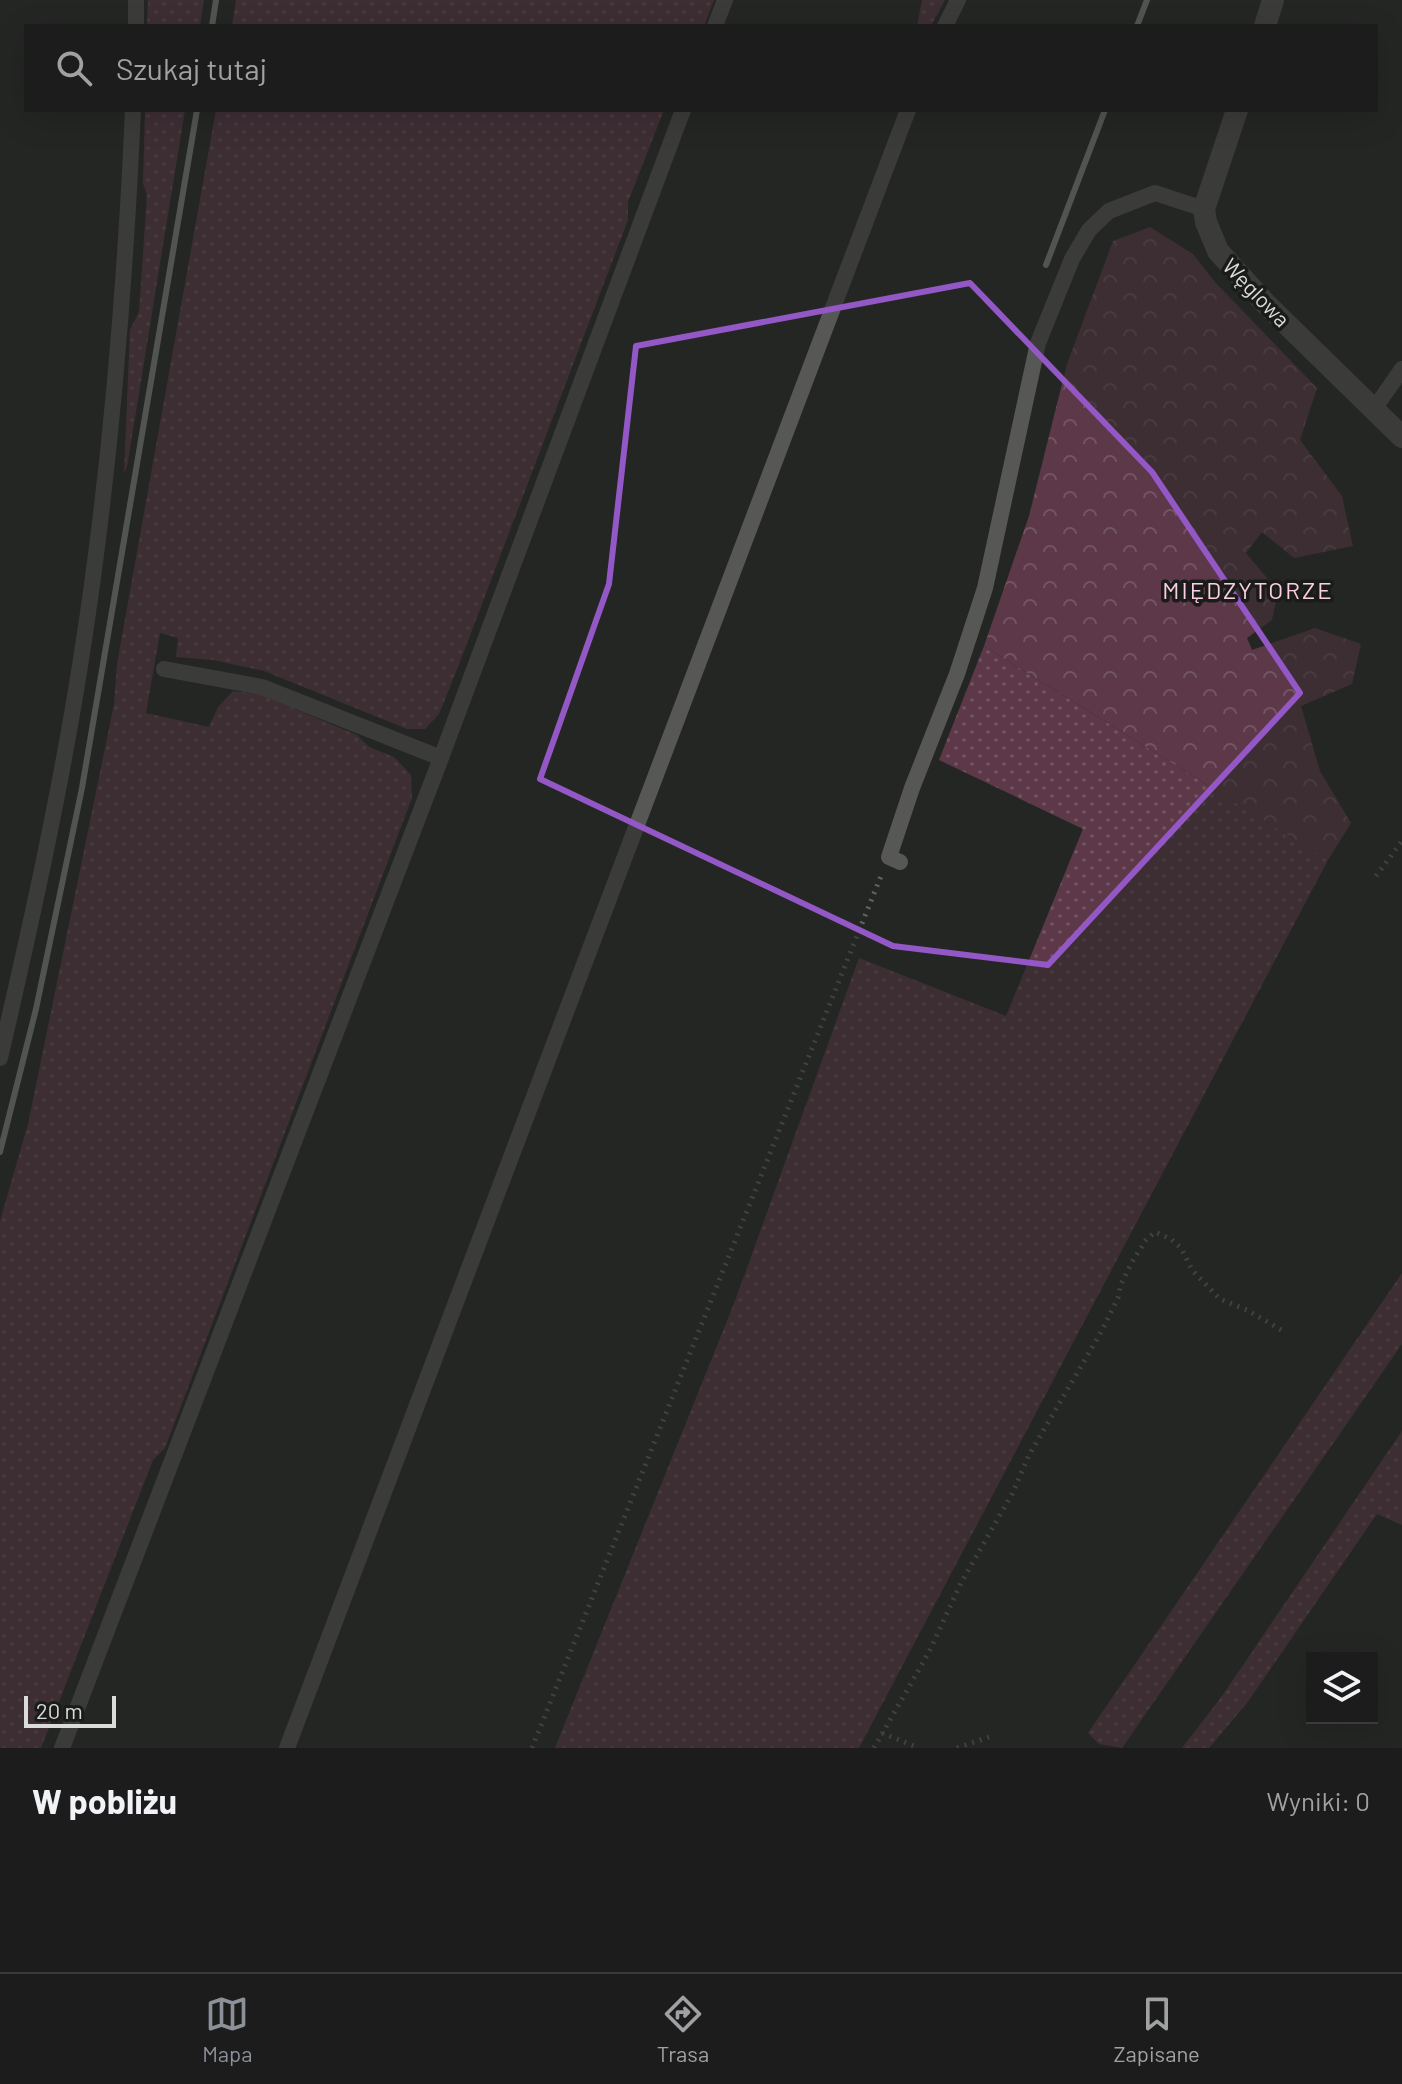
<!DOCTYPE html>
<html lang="pl">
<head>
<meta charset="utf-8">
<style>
  body { margin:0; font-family:Barlow,sans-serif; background:#242524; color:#f1f3f6 }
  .controls { position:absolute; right:24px; bottom:24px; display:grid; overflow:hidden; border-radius:0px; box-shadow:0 8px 32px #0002 }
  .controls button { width:72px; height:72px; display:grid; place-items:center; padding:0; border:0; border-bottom:2px solid #393a3a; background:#1b1c1b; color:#f1f3f6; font:40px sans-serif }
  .scale { position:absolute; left:24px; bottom:20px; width:92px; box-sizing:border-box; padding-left:8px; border:4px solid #dadbda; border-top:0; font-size:22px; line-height:28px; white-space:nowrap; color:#dadbda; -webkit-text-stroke:6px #1a1c1a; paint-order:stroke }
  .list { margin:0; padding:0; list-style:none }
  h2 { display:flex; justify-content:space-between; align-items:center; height:104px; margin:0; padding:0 32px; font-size:34px }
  h2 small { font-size:26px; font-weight:400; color:#a0a1a3 }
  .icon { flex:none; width:44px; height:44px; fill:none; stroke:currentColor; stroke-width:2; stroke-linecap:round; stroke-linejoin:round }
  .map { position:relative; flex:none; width:1402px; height:1748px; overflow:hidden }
  .search { position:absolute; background:#1b1c1b; box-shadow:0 8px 32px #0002; left:24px; right:24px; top:24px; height:88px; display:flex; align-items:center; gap:20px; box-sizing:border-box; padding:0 28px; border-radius:0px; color:#a0a1a3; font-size:30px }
  .sheet { height:224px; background:#1b1c1b }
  nav { display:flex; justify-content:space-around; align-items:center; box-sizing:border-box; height:112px; border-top:2px solid #393a3a; background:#1b1c1b; font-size:22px; color:#a0a1a3 }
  nav a { display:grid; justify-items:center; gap:4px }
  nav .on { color:#8c9099 }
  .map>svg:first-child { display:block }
  .grass { fill:url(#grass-dots) }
  .forest { fill:url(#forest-crowns) }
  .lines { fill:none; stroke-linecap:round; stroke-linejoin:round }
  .path { stroke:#626362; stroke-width:5; stroke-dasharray:2 6; stroke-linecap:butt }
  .service { stroke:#575756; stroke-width:16 }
  .minor { stroke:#575756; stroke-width:22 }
  .rail { stroke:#8a8c8a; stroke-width:6 }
  .marked { fill:none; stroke:#9358c6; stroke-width:6; stroke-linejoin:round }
  .labels { text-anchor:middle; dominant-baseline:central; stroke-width:7; stroke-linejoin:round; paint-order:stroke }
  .street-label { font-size:22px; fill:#dadbda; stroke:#1a1c1a }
  .neighbourhood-label { font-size:24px; letter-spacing:2px; fill:#fdcde1; stroke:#1a1c1a }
</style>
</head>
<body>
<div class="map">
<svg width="1402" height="1748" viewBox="0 0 1402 1748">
  <defs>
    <pattern id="grass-dots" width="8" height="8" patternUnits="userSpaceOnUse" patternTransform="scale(2)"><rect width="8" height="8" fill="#5c3848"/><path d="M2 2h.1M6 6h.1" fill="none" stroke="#735462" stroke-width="1.8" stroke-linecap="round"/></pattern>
    <pattern id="forest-crowns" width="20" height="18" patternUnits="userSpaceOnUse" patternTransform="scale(2)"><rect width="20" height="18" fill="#5c3848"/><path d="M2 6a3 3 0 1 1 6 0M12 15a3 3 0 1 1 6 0" fill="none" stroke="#735462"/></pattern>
  </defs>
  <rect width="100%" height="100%" fill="#242624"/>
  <path class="grass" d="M148 0H204L200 26H147Z
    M236 0H714L704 26H232Z
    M922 0H945L931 26H917Z
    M145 110H185L127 467 124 473 130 330 139 312 147 195 143 183Z
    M216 110H664L628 202V220L458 667 439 714 425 729H407L264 671 213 660 176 657 178 638 160 633 146 713 209 727 218 707 233 691 259 694 357 735 369 747 394 757 411 775 412 798 165 1448 153 1460 41 1748H0V1221L28 1124 114 704 117 664Z
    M984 646 1328 860 859 1748H555L735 1301 859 958 1006 1016 1083 829 939 760Z
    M1402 1273V1344L1122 1748 1099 1744 1088 1733Z
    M1402 1431V1525L1377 1514 1247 1703 1209 1748H1182L1222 1696Z"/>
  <path class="forest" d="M1150 227 1193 254 1214 281 1317 388 1300 440 1342 496 1353 546 1294 558 1262 532 1246 553 1278 591 1272 620 1247 638 1252 650 1315 628 1361 644 1352 684 1301 706 1320 771 1351 823 1328 860 984 646 1029 516 1067 364 1113 241Z"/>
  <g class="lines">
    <path class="path" d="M1376 876 1402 841
      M882 1733 919 1748
      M532 1748 881 876
      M874 1748 929 1652 961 1583 1012 1494 1029 1455 1100 1334 1118 1298 1121 1284 1132 1262 1146 1240 1155 1232 1171 1239 1181 1248 1192 1270 1220 1299 1247 1310 1283 1331
      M957 1748 989 1737"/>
    <path class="service" d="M136 26V0
      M715 26 725 0
      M945 26 958 0
      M1374 409 1402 369
      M164 669 262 687 441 758
      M900 862 889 857 912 788 957 674 985 588 1038 343 1072 259 1089 230 1109 211 1155 193 1204 209
      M0 1058C31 924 61 789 82 653 110 473 125 292 133 110
      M62 1748 441 758 683 110
      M287 1748 908 110"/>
    <path class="minor" d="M1265 26 1273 0
      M1237 110 1204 209 1206 222 1218 251 1265 303 1402 437"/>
    <path class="rail" d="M212 26 216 0
      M1137 26 1147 0
      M1046 265 1105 110
      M0 1152 36 1009 82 788 197 110"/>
  </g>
  <path d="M0 0H1402V1748H0ZM970 283 1152 472 1300 693 1048 965 893 946 540 779 609 584 636 346Z" fill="#242624" fill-opacity=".55" fill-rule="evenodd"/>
  <path class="marked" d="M970 283 1152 472 1300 693 1048 965 893 946 540 779 609 584 636 346Z"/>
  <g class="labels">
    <g class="street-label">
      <text transform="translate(1257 292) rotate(46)">Węglowa</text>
    </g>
    <g class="neighbourhood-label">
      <text x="1248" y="589">MIĘDZYTORZE</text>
    </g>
  </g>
</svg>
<div class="controls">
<button><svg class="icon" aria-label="layers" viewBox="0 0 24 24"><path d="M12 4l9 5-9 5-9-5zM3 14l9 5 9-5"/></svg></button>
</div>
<div class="scale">20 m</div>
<div class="search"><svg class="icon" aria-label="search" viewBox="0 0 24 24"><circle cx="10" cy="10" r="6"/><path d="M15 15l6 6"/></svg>Szukaj tutaj</div>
</div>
<section class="sheet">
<h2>W pobliżu<small>Wyniki: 0</small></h2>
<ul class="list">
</ul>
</section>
<nav>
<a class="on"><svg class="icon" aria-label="map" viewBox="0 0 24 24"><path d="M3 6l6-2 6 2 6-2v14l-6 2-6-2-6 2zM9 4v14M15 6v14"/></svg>Mapa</a>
<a><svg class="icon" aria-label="directions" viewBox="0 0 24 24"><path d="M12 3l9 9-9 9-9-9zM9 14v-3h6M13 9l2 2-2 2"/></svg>Trasa</a>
<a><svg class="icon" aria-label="saved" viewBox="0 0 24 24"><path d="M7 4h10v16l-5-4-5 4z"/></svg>Zapisane</a>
</nav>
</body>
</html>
